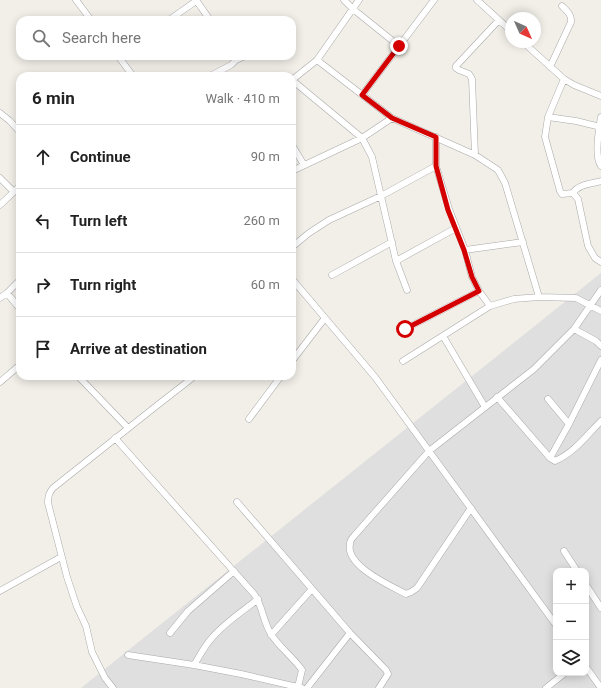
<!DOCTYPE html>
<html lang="en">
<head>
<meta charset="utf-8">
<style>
  body { margin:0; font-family:Roboto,sans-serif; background:#f6f6f6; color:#222 }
  .controls { position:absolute; right:12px; bottom:12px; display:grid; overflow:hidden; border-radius:8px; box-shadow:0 2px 10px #0003 }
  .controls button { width:36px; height:36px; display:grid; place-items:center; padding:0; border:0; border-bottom:1px solid #e0e0e0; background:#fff; color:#222; font:20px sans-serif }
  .compass { position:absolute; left:505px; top:12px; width:36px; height:36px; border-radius:50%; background:#fff; box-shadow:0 2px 10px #0003; rotate:135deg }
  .stop { position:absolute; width:12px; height:12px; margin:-9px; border:3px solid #d40000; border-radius:50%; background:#fff }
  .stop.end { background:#d40000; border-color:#fff; box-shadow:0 1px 4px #0008 }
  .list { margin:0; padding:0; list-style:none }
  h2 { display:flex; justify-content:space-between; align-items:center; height:52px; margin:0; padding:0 16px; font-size:17px }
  h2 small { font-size:13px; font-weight:400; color:#767676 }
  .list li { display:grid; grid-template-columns:26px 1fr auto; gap:12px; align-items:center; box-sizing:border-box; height:64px; padding:0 16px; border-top:1px solid #e0e0e0 }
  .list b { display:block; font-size:15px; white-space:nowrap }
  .list em { font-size:13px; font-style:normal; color:#767676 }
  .icon { flex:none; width:22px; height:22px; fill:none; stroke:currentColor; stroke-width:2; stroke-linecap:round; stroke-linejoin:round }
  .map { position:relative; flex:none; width:601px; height:688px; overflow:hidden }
  .search { position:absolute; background:#fff; box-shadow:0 2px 10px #0003; left:16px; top:16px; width:280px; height:44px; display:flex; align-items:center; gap:10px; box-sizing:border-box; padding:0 14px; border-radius:12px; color:#767676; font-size:15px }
  .panel { position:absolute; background:#fff; box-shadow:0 2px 10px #0003; left:16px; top:72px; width:280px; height:308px; border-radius:12px }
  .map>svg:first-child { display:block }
  .residential { fill:#e0dfdf; fill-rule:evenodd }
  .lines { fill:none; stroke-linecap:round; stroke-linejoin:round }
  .minor-casing { stroke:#a9a9a9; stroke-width:7 }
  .minor { stroke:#fff; stroke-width:6 }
  .route { stroke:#d40000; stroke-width:5 }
</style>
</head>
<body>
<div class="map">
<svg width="601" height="688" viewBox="0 0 601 688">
  <rect width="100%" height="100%" fill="#f2efe9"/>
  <path class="residential" d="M601 273V688H81ZM556 571H586V673H556Z"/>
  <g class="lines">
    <g class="minor-casing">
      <path id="minor" d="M76 0 91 20
        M196 0 210 20
        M344 0 353 9 399 46
        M477 0 511 31
        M169 20 196 1
        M523 42 564 79 574 85 601 96
        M118 56 133 76
        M236 60 245 56
        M317 60 392 118 475 155 498 170 505 183 539 297
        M550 67 571 22C572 15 567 11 562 6
        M210 76 231 65 236 60 235 56
        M564 79 548 117 545 137 560 191 562 194 573 193 578 199 588 246 595 258 601 262
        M292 80 362 138 372 157 396 261 407 290
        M292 80 317 60 359 0
        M362 95 434 0
        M0 113 10 121 20 132
        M548 117 576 121 601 127
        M601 117C599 129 594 156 601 166
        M436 137V166L449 209 465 250 472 277 479 291 490 306
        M292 145 304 165
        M475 155 472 79 469 74 459 70 456 68V66L499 20
        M292 171 362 138 392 118
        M0 178 14 192
        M573 193C578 184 592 184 601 181
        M0 205 20 186
        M292 247 309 233 329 220 381 196 436 166
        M465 250 523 242
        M396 261 456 228
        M332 275 392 242
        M292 279 375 377 556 625
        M7 293 20 309
        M0 298 7 293 20 280
        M405 329 479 291
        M574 329 596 341 601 346
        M443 336 485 407
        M292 361 325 318
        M403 361 490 306 514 299 539 297 576 298 601 311
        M78 376 128 428
        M0 382 20 365
        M497 397 550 458 555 461C574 453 587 435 601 421
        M548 399 569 424
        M249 419 281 376
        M115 438 254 594C263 606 263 622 271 634 279 647 293 657 302 670L298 687
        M550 458 569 424 601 360
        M237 502 350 633 386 670 388 674 379 688
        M471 508 417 588 411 592 406 594C391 586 345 566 350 544 350 542 352 538 354 536L429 451 534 369 574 329 601 290
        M564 551 577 571
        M586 585 601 608
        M0 591 61 557
        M170 633 188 611 234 571
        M271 635 312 589
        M128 655 194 665 241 674 302 688
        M194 665C199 657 204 647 211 639 224 623 242 612 258 599
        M586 667 601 688
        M113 688 105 678 92 652 86 626 77 607 67 577 48 503C48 496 49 493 53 488L155 407 191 379 194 376
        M307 688 350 633
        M546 688 565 673"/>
    </g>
    <use href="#minor" class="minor"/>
  </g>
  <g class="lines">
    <path class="route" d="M399 46 362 95 392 118 436 137V166L448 210 464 250 472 277 479 291 405 329"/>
  </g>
</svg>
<div class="controls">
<button>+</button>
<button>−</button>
<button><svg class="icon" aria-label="layers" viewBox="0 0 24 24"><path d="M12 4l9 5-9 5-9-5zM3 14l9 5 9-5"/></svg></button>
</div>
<svg class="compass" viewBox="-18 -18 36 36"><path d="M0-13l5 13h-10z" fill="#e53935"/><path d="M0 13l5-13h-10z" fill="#767676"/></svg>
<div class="stop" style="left:405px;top:329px"></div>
<div class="stop end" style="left:399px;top:46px"></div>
<div class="search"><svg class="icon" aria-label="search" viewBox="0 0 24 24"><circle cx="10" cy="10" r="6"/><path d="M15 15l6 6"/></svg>Search here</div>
<section class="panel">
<h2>6 min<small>Walk · 410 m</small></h2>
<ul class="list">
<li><svg class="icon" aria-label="ahead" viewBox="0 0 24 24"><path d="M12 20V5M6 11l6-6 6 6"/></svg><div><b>Continue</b></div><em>90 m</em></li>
<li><svg class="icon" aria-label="left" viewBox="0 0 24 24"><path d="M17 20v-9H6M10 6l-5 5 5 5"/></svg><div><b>Turn left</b></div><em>260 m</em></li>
<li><svg class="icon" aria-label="right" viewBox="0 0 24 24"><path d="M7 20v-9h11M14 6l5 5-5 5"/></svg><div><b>Turn right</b></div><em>60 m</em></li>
<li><svg class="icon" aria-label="arrive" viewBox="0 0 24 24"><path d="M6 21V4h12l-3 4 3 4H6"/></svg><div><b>Arrive at destination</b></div></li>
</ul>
</section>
</div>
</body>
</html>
